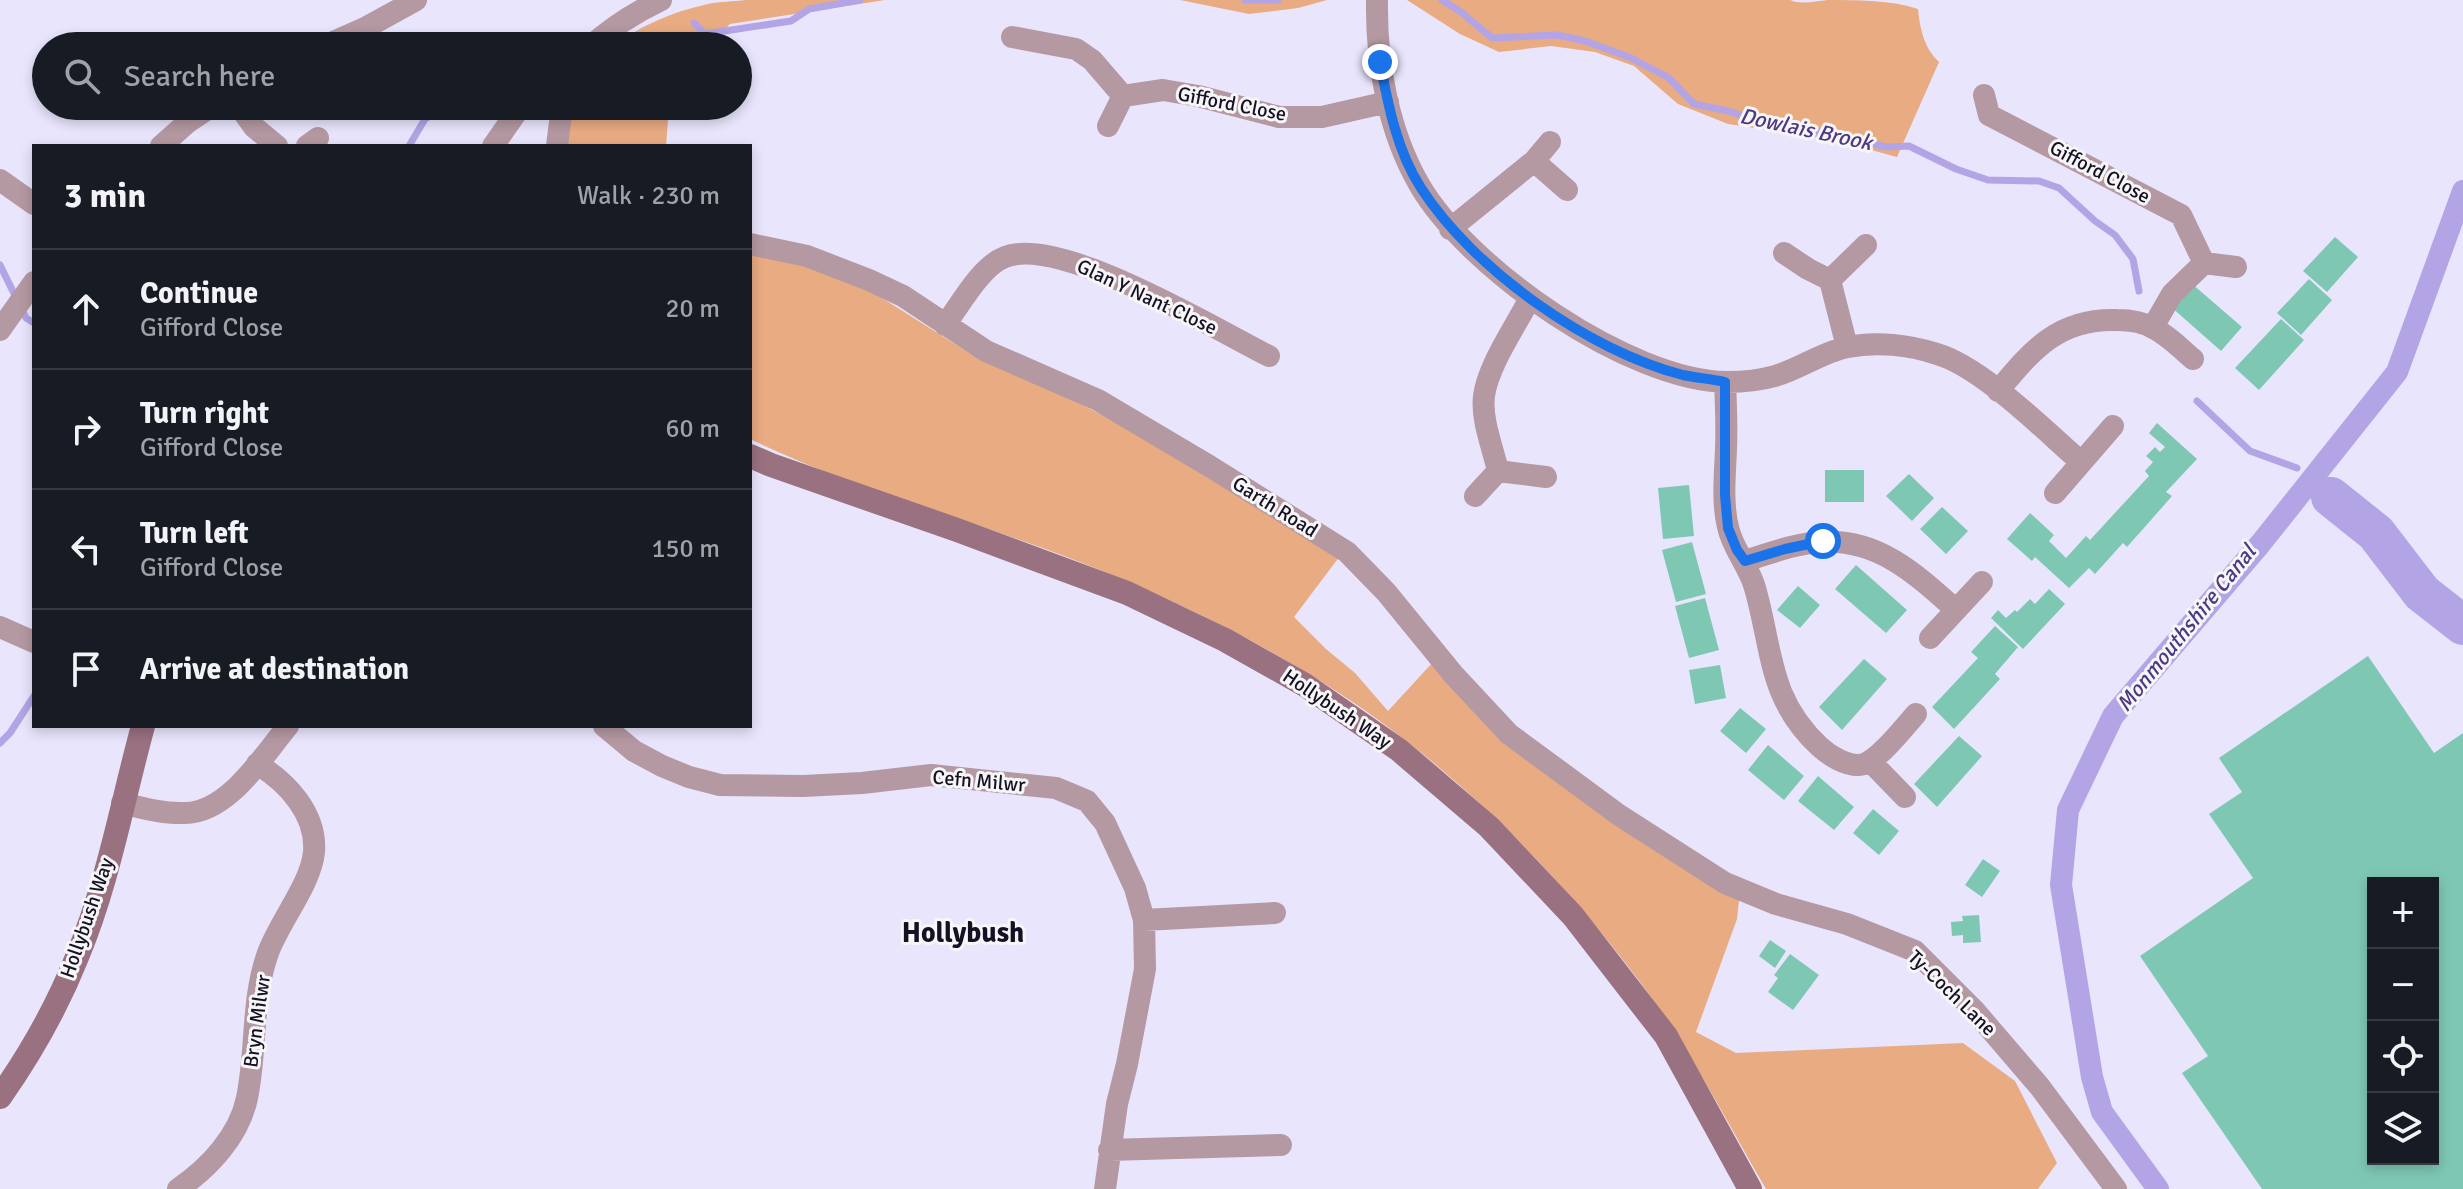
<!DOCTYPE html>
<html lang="en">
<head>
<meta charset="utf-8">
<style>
  body { margin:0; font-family:Signika,sans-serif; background:#20242c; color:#f1f3f6 }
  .controls { position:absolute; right:24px; bottom:24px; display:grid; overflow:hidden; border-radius:0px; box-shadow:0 4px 12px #0003 }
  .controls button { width:72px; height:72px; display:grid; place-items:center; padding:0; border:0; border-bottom:2px solid #363941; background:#171b24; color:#f1f3f6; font:40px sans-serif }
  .stop { position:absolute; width:24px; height:24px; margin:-18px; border:6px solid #1a73e8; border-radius:50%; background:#fff }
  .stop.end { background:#1a73e8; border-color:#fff; box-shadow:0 2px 8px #0008 }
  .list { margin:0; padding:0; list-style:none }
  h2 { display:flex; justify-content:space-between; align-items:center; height:104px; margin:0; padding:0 32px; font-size:34px }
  h2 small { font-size:26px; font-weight:400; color:#9ea1a6 }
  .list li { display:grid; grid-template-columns:52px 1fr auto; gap:24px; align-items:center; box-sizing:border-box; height:120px; padding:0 32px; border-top:2px solid #363941 }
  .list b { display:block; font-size:30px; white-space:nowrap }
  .list p { margin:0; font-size:26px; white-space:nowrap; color:#9ea1a6 }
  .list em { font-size:26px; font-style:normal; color:#9ea1a6 }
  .icon { flex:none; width:44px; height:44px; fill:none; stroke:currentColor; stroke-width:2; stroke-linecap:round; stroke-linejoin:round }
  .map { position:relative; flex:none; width:2463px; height:1189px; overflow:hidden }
  .search { position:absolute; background:#171b24; box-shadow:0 4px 12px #0003; left:32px; top:32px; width:720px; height:88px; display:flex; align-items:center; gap:20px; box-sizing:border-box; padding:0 28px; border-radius:44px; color:#9ea1a6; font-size:30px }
  .panel { position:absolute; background:#171b24; box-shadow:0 4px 12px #0003; left:32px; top:144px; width:720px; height:584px; border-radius:0px }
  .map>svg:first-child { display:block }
  .green { fill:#e9ab82 }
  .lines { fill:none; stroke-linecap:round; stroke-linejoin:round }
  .stream { stroke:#b2a4e5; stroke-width:7 }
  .canal { stroke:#b2a4e5; stroke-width:22 }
  .river { stroke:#b2a4e5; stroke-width:40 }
  .building { fill:#7ec8b3; fill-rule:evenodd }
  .street { stroke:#b498a2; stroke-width:22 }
  .secondary { stroke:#997180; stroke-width:24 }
  .route { stroke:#1a73e8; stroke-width:10 }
  .labels { text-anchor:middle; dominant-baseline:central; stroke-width:6; stroke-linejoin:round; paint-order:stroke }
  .street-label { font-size:20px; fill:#161025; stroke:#f6f6f6 }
  .water-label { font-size:22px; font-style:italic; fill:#4e3883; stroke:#f6f6f6 }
  .district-label { font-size:28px; font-weight:bold; fill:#161025; stroke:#f6f6f6 }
</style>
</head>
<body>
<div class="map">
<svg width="2463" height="1189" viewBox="0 0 2463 1189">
  <rect width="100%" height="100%" fill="#e9e5fd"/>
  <path class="green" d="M746 0H885L730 24 708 46H615C640 25 676 11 708 4 720 1 733 2 746 0Z
    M1180 0H1327L1298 8 1249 14Z
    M1407 0H1790C1801 5 1816 1 1828 0 1857 0 1892 0 1918 9 1920 29 1924 48 1939 62L1897 157 1834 140 1728 124 1678 104 1634 66 1595 52 1551 46 1499 52 1460 34Z
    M574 106H669L666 146H567L568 127Z
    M750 247 804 261 882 298 971 354 1065 396 1129 429 1343 552 1294 617 1326 649 1355 673 1388 711 1434 661 1602 798 1741 881 1737 919 1696 1032 1736 1053 1963 1043 2015 1081 2057 1163 2038 1189H1766C1726 1120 1688 1046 1640 982 1557 872 1455 768 1339 693 1264 644 1183 604 1100 570 985 523 862 493 750 439Z"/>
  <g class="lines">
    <path class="stream" d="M1245 0H1278
      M1442 0 1461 12 1492 38 1557 35 1585 41 1629 57 1669 78 1694 104 1728 111 1768 124 1820 132 1886 147 1909 146 1956 169 1988 180 2039 181 2059 188 2095 221 2115 235 2133 259 2139 291
      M694 23 705 34
      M694 46 701 41 705 34 791 21 809 9 860 0
      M409 146 425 119 447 106
      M0 265 26 318 34 323
      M2197 401 2250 451 2297 468
      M0 743 10 733 34 696"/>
    <path class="canal" d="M2158 1189 2102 1112 2092 1077 2061 885 2068 810 2113 716 2261 543 2397 372 2463 191"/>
    <path class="river" d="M2331 497 2376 533 2422 593 2463 625"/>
  </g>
  <path class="building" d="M2335 237 2358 257 2327 292 2303 271Z
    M2309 279 2332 300 2301 335 2277 313Z
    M2191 283 2242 327 2221 351 2170 306Z
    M2281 319 2304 340 2259 390 2235 368Z
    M2157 423 2197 459 2166 492 2172 496 2151 520 2127 547 2123 543 2095 574 2089 568 2069 588 2035 557 2032 561 2007 539 2030 513 2054 535 2049 541 2066 558 2086 536 2090 540 2149 476 2145 471 2153 462 2146 456 2155 447 2160 452 2165 447 2149 433Z
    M1825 470H1864V502H1825Z
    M1909 474 1934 498 1912 521 1886 496Z
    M1689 485 1694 536 1663 539 1658 488Z
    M1942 507 1968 531 1946 554 1920 529Z
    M1692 542 1706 594 1676 602 1662 550Z
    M1856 565 1907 610 1886 633 1835 589Z
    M1798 586 1820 605 1800 628 1777 610Z
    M2049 589 2065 604 2023 649 1991 618 1998 610 2006 618 2015 610 2017 612 2030 599 2035 604Z
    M1705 598 1719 650 1689 658 1675 606Z
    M1995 626 2018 647 1995 674 2000 679 1954 729 1932 707 1978 658 1971 652Z
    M2368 656 2434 753 2463 733V1189H2262L2182 1073 2208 1056 2140 956 2253 878 2209 814 2242 792 2219 758ZM2373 883H2433V1159H2373Z
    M1864 659 1887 679 1842 730 1819 707Z
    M1720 665 1726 698 1695 704 1689 670Z
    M1740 708 1766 729 1746 753 1720 731Z
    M1959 736 1982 756 1937 807 1914 784Z
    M1768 745 1804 776 1784 800 1748 770Z
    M1818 776 1854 807 1834 830 1798 801Z
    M1873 809 1899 831 1879 855 1853 833Z
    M1983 859 2000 871 1982 897 1965 885Z
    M1979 915 1981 942 1963 943V935L1952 936 1951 922 1963 921 1962 916Z
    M1770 940 1786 951 1775 968 1759 956Z
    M1790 954 1819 975 1793 1010 1768 992 1778 978 1774 975Z"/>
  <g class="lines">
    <path class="street" d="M1377 0C1376 63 1388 131 1420 186 1469 269 1629 381 1727 382 1742 382 1761 380 1775 376 1800 369 1822 352 1848 347 1876 341 1910 345 1937 354 1982 367 2045 431 2081 462
      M1012 37 1076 49 1092 60 1123 96
      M324 46 367 27 416 0
      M591 46C612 27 636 12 661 0
      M1984 95 1989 115 2181 215 2204 263 2236 267
      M239 106 254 127 277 146
      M1108 126 1123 96 1163 90 1198 96 1279 117H1322L1388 102
      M161 146 188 122 212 106
      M307 146 318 138
      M493 146 521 106
      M557 146 562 106
      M1534 161 1550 142
      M0 180 34 204
      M1450 229 1534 161 1567 190
      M750 244 807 256 869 280 903 296 986 351 1098 400 1211 467 1347 552 1386 592 1453 674 1509 734 1619 815 1725 883 1776 904 1847 924 1915 951 1974 1010 2040 1087 2116 1189
      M1784 253 1808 269 1830 280 1847 347
      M1830 280 1866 245
      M945 325C960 305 981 266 1005 257 1060 235 1215 329 1269 356
      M2153 327 2172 294 2204 263
      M0 330 34 282
      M1725 382C1726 404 1727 426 1726 449 1725 474 1722 503 1728 527 1732 548 1749 566 1755 588 1773 651 1768 699 1820 747 1830 756 1845 765 1858 765 1876 765 1904 727 1916 714
      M1998 391C2033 349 2059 318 2117 320 2128 320 2143 322 2153 328 2168 335 2181 349 2193 359
      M1498 471C1493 448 1481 420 1484 396 1488 365 1516 326 1530 298
      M2055 493 2113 426
      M1475 496 1498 471 1546 477
      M1745 561C1770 553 1797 543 1823 542 1879 539 1917 575 1956 610
      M0 627 34 642
      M1930 638 1982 582
      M604 726 634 751 662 766 689 777 720 785 803 786 862 783 931 775 1056 788 1087 801 1105 823 1135 888 1144 920 1145 969 1127 1064 1117 1104 1105 1189
      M1871 762 1905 797
      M122 803C142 808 164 814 185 813 228 813 263 756 288 726
      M1144 920 1275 913
      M1109 1150 1281 1145
      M178 1189C209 1168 239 1136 247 1098 257 1050 251 1000 268 953 279 922 311 884 314 852 317 814 287 782 257 764"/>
    <path class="secondary" d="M750 456 771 465 957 530 1127 593 1225 640 1305 685 1399 750 1489 827 1573 916 1666 1036 1750 1189
      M0 1097C31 1053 57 1007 77 957 108 883 122 803 143 726"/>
  </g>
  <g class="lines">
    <path class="route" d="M1380 62C1388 105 1397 151 1421 188 1474 270 1589 351 1683 375 1697 378 1712 379 1725 382V495L1728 528 1737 550 1745 561 1785 549 1823 541"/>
  </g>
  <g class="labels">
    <g class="street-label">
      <text transform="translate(1232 104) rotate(11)">Gifford Close</text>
      <text transform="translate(2100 172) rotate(28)">Gifford Close</text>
      <text transform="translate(1147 297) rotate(25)">Glan Y Nant Close</text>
      <text transform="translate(1275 507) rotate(32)">Garth Road</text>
      <text transform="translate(1337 709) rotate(34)">Hollybush Way</text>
      <text transform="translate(979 781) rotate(5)">Cefn Milwr</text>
      <text transform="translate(87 918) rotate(-71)">Hollybush Way</text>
      <text transform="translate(1952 993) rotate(44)">Ty-Coch Lane</text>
      <text transform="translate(257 1021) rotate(-82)">Bryn Milwr</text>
    </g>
    <g class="water-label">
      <text transform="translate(1806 129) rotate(12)">Dowlais Brook</text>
      <text transform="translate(2186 628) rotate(-51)">Monmouthshire Canal</text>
    </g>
    <g class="district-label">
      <text x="963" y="933">Hollybush</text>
    </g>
  </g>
</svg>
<div class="controls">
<button>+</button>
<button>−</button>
<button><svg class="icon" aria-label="locate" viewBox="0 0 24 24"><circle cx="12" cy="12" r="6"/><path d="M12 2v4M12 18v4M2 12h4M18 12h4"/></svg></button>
<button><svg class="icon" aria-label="layers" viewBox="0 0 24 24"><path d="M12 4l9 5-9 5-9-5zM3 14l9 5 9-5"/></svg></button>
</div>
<div class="stop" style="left:1823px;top:541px"></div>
<div class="stop end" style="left:1380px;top:62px"></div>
<div class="search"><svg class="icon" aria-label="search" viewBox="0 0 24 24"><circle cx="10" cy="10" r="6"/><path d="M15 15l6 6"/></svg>Search here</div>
<section class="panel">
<h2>3 min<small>Walk · 230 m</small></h2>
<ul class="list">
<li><svg class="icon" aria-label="ahead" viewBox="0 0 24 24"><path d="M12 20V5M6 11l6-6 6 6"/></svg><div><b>Continue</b><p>Gifford Close</p></div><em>20 m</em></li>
<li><svg class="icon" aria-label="right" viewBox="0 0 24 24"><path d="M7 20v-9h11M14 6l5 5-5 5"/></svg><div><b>Turn right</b><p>Gifford Close</p></div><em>60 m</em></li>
<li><svg class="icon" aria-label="left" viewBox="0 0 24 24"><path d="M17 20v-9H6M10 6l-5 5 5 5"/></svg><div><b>Turn left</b><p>Gifford Close</p></div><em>150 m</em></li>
<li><svg class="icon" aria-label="arrive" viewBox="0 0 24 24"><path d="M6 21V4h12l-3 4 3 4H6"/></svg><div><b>Arrive at destination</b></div></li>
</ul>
</section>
</div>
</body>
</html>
